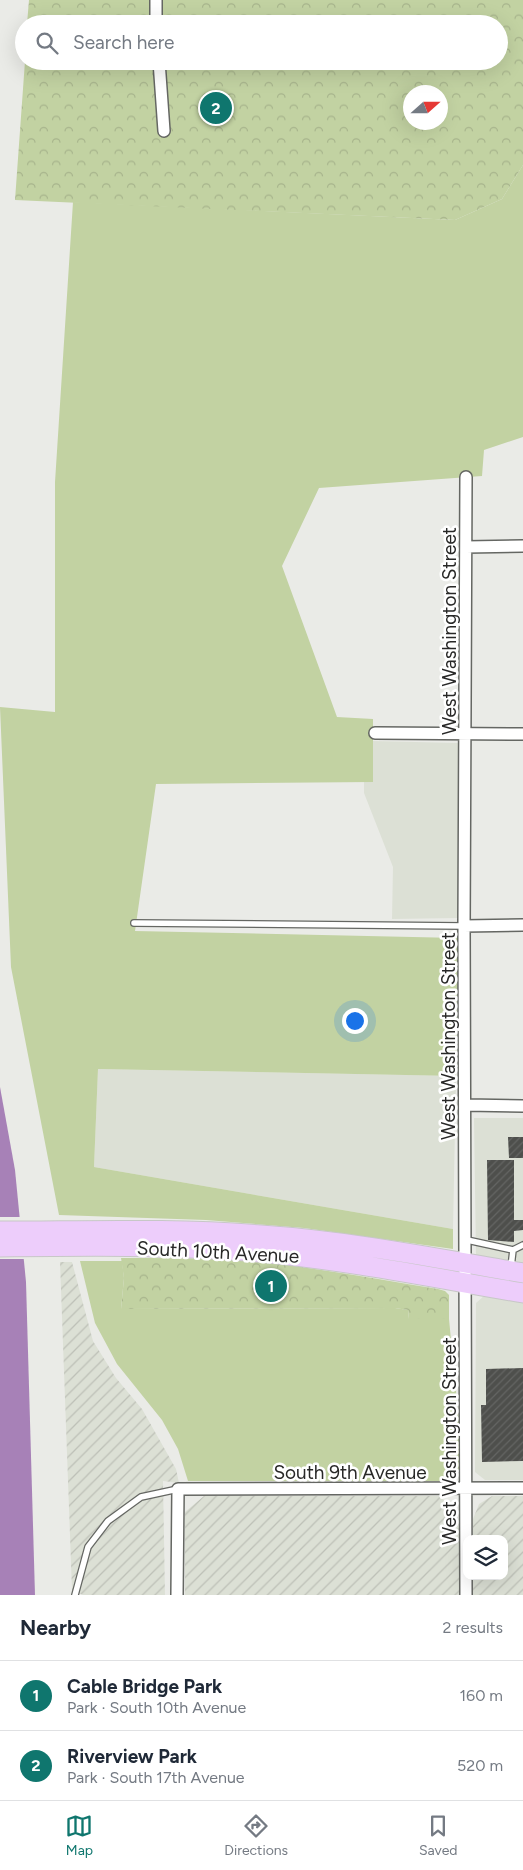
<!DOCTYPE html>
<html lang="en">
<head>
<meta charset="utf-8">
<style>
  body { margin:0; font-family:Figtree,sans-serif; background:#f2f2f3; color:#1f2937 }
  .controls { position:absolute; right:15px; bottom:15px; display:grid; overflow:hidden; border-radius:10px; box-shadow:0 5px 20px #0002 }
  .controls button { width:45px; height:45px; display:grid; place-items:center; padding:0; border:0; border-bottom:1px solid #e0e1e3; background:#fff; color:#1f2937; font:25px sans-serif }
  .compass { position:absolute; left:403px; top:85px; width:45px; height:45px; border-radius:50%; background:#fff; box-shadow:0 5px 20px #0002; rotate:69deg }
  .you { position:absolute; left:354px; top:1020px; width:18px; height:18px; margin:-12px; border:4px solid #fff; border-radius:50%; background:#1a73e8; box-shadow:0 0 0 8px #1a73e833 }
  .badge { display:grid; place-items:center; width:32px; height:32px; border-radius:50%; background:#0f766e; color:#fff; font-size:16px; font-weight:700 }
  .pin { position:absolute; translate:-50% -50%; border:2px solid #fff; box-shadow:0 1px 5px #0006 }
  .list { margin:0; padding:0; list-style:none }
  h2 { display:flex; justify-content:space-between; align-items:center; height:65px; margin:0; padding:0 20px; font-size:21px }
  h2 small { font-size:16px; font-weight:400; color:#747a83 }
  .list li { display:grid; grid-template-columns:32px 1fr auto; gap:15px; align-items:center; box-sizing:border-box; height:70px; padding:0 20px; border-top:1px solid #e0e1e3 }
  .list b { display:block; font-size:19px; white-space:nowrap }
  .list p { margin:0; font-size:16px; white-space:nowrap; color:#747a83 }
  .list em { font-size:16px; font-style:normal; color:#747a83 }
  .icon { flex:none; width:28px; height:28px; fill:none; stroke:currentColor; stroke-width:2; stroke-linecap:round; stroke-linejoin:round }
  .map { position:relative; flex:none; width:523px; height:1595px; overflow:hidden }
  .search { position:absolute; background:#fff; box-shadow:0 5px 20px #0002; left:15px; right:15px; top:15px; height:55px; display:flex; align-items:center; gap:12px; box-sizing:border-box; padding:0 18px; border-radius:28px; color:#747a83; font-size:19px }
  .sheet { height:205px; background:#fff }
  nav { display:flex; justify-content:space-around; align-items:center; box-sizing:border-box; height:70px; border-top:1px solid #e0e1e3; background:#fff; font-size:14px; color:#747a83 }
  nav a { display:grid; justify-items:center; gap:2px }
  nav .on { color:#0f766e }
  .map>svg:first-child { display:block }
  .built { fill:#dce0d5 }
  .industrial { fill:url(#industrial-furrows) }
  .green { fill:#c2d2a2 }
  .park { fill:url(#park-crowns); fill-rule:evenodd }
  .water { fill:#a781b7 }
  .pier { fill:#eaebe7 }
  .building { fill:url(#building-hatch) }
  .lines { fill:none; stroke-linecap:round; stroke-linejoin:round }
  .service-casing { stroke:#656763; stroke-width:8 }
  .minor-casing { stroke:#656763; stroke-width:14 }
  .primary-casing { stroke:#c7c7c7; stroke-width:21 }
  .service { stroke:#fff; stroke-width:5.5 }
  .minor { stroke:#fff; stroke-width:11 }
  .primary { stroke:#edcdfb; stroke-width:19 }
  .labels { text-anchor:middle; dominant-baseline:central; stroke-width:5; stroke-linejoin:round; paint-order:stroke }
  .street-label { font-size:19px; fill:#282827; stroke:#fff }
</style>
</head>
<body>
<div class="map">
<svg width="523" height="1595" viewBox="0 0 523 1595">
  <defs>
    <pattern id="industrial-furrows" width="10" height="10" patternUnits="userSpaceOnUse" patternTransform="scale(1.25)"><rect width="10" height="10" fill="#dce0d5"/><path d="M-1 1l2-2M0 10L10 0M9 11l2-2" fill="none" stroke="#bdc0b7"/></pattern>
    <pattern id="park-crowns" width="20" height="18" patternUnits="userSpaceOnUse" patternTransform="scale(1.25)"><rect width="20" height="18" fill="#c2d2a2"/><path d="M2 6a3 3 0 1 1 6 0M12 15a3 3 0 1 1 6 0" fill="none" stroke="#a7b48c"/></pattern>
    <pattern id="building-hatch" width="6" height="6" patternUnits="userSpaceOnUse" patternTransform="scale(1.25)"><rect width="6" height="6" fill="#4e4f4c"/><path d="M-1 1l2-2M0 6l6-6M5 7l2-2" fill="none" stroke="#646563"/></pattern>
  </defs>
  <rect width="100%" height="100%" fill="#eaebe7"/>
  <path class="built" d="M373 741 458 743V918L392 919 393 867 364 793V782L373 781Z
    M98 1069 456 1076 453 1229 94 1167Z
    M474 1118H523V1266L476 1257Z
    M485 1295 523 1301V1480H485L475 1472 476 1303Z"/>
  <path class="industrial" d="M60 1262H72L93 1341 116 1378 142 1409 176 1469 179 1483 163 1481 165 1595H83L72 1590Z
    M204 1496H439L449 1504 459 1520V1595H185V1512Z
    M492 1496H523V1595H473V1576H504V1539H473V1519L479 1504Z"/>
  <path class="green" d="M523 165V437L484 450 482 476 319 488 282 566 337 717 373 719V782L156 784 135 931 458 938 456 1076 98 1069 94 1167 453 1229V1249L304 1228 206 1220 59 1215 11 967 0 707 55 712V482L73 202 455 220 502 199Z
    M80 1261H122L124 1278 121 1309 395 1308 408 1310 409 1319H449L460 1433V1466L455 1476 444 1481H188L178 1449 162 1420 117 1364 95 1323Z"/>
  <path class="park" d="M29 0H523V165L502 199 455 220 15 200 25 61H499V24H27ZM410 92H440V122H410Z
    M121 1258C159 1258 197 1258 235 1260 303 1265 370 1278 438 1289L445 1291 449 1295V1319H409L408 1310 395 1308 121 1309 124 1278Z"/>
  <path class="water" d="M0 1087 15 1170 26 1282 35 1595H0Z"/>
  <path class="pier" d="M0 1217H22L27 1259H0Z"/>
  <path class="building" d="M508 1137H523V1158H509Z
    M487 1160H514V1220H523V1230L514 1231V1242L488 1240Z
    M523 1368V1461L482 1462 481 1405H486V1369Z"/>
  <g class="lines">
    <g class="service-casing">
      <path id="service" d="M134 923 464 926
        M467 1240 513 1250
        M511 1267 513 1250 523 1245
        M75 1595 88 1547 108 1521 141 1497 178 1489"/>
    </g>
    <g class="minor-casing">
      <path id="minor" d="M156 0V24
        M159 61 164 131
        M466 547 523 546
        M375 733 523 734
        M464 926 523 925
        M466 1105 523 1106
        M177 1595 178 1489 523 1488
        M466 1595 464 926 466 477"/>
    </g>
    <g class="primary-casing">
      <path id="primary" d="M0 1231C87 1231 174 1228 261 1235 349 1241 436 1258 523 1273
        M0 1247C86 1246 172 1245 257 1252 346 1260 435 1278 523 1293"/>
    </g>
    <use href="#service" class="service"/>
    <use href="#minor" class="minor"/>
    <use href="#primary" class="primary"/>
  </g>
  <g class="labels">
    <g class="street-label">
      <text transform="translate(449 631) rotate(-90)">West Washington Street</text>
      <text transform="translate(448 1036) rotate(-90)">West Washington Street</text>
      <text transform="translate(218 1252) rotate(3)">South 10th Avenue</text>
      <text transform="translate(449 1441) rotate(-90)">West Washington Street</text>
      <text x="350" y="1472">South 9th Avenue</text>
    </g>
  </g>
</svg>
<div class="controls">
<button><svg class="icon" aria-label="layers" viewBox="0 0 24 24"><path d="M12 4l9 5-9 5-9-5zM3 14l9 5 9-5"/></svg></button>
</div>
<svg class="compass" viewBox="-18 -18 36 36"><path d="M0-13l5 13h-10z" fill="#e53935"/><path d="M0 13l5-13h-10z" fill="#747a83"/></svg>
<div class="you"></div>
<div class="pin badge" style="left:271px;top:1286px">1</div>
<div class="pin badge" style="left:216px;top:108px">2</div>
<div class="search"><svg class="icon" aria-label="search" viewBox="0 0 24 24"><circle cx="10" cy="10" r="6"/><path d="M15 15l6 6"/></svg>Search here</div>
</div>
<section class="sheet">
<h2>Nearby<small>2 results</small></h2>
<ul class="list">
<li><span class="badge">1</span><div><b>Cable Bridge Park</b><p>Park · South 10th Avenue</p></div><em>160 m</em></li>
<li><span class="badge">2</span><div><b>Riverview Park</b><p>Park · South 17th Avenue</p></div><em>520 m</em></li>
</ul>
</section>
<nav>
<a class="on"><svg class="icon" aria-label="map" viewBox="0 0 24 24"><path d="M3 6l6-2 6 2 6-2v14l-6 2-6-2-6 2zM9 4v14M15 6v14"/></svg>Map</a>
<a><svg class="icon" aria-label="directions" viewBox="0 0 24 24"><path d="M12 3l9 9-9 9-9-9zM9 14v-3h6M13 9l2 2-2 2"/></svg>Directions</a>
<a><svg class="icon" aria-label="saved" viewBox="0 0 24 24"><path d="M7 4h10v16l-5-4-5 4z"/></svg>Saved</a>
</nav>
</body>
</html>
